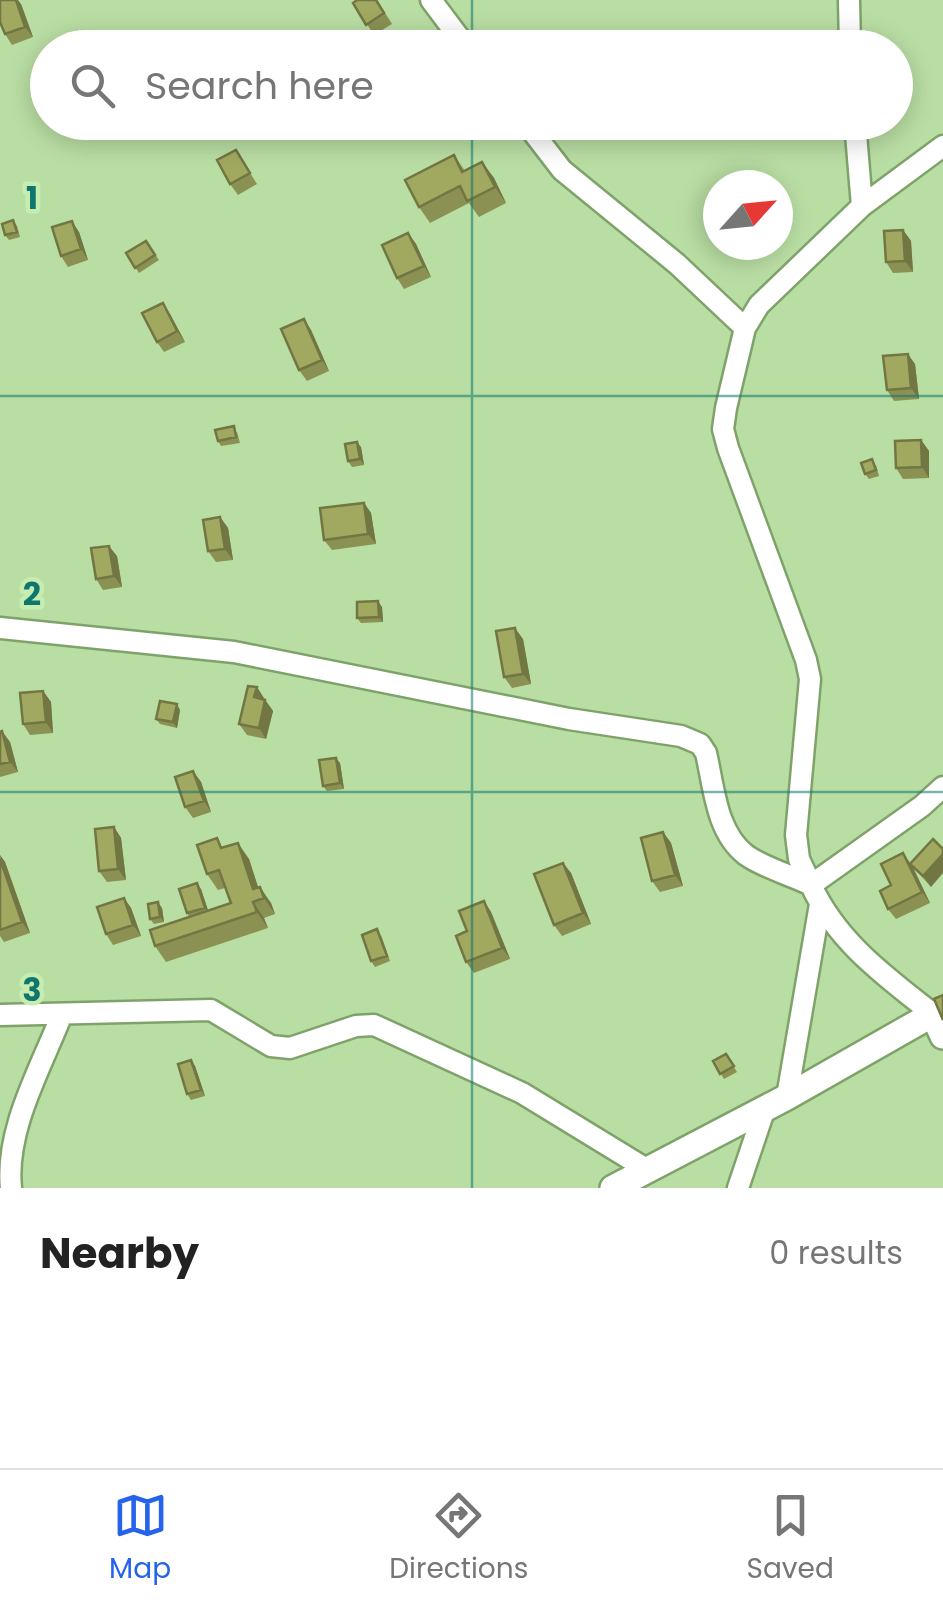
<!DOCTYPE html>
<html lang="en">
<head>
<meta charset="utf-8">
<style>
  body { margin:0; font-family:Poppins,sans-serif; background:#f2f2f2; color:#222 }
  .compass { position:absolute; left:703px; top:170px; width:90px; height:90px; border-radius:50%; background:#fff; box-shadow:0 5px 25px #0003; rotate:63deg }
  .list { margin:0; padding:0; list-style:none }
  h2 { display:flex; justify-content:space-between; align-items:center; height:130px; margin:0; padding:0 40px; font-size:42px }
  h2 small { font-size:32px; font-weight:400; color:#767676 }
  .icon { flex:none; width:55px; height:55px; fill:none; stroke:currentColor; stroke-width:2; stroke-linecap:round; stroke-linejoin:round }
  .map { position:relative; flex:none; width:943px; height:1188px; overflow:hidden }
  .search { position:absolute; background:#fff; box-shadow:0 5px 25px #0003; left:30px; right:30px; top:30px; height:110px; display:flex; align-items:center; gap:25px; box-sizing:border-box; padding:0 35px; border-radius:55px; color:#767676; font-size:38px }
  .sheet { height:280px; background:#fff }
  nav { display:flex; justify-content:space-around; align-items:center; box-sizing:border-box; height:140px; border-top:2px solid #e0e0e0; background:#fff; font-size:28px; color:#767676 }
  nav a { display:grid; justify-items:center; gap:5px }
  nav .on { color:#2563eb }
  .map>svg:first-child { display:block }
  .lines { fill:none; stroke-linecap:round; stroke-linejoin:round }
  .minor-casing { stroke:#7fa26a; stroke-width:25 }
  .tertiary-casing { stroke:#7fa26a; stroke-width:30 }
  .minor { stroke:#fff; stroke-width:20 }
  .tertiary { stroke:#fff; stroke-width:25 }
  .wall { fill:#8a9153 }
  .shaded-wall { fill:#717643 }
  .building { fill:#a1a960; stroke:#717643; stroke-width:2.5 }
  .grid { fill:none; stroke:#0f766e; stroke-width:2.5; stroke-opacity:0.55 }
  .grid-label { font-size:32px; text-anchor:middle; font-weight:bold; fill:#0f766e; stroke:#c6ecb0; stroke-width:9; stroke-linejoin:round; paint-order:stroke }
</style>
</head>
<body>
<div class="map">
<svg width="943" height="1188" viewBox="0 0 943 1188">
  <rect width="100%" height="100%" fill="#b9dea3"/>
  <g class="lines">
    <g class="minor-casing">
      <path id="minor" d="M431 0 467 48
        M849 0 850 48
        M525 122 562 170 677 264 745 328
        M855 122 862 206
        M0 628 234 652 569 719 681 736 700 744 706 753C714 787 716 832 746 855 764 868 791 875 811 885
        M811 885 799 859 796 835 810 679 806 660 728 448 723 429 726 408 745 328 759 305 862 206 943 146
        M941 1009 933 1014C886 977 837 942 811 885L922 806 943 787
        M0 1015 211 1010 271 1046 290 1048 356 1026 374 1025 522 1093 648 1170
        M787 1097 820 904
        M11 1188C5 1129 41 1068 62 1014
        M738 1188 765 1108"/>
    </g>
    <g class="tertiary-casing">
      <path id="tertiary" d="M613 1188 787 1097 933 1014 943 1036"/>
    </g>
    <use href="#minor" class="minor"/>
    <use href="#tertiary" class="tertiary"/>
  </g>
  <path class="wall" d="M377 0 392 24 374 35 353 3Z
    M21 4 33 37 12 45 5 34Z
    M431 122H462L443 138Z
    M236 150 257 184 238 195 230 184Z
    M454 155 465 171 482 162 494 178 506 203 479 217 469 203 430 223 419 207Z
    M13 220 17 226 20 237 9 240 5 235Z
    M903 230 911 241 913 272 893 273 886 262Z
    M79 232 88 260 68 267 61 256Z
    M408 233 416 244 431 277 404 289 397 278Z
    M146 241 159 260 139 273 126 253Z
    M170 314 185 342 164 352 157 342Z
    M304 319 311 330 329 371 307 381 299 370Z
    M915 364 919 399 894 401 887 390Z
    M237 432 240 443 221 446 218 441Z
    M921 440 929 451V478L903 479 896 468Z
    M361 447 364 465 352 467 348 461Z
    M876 465 879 476 869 479 865 474Z
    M364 503 371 513 376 544 332 550 324 540Z
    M220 517 228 528 233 560 216 562 208 551Z
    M117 556 122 587 103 590 96 579Z
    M382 607 383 622 361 623 357 618Z
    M523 639 531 684 512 688 504 677Z
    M43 691 51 702 53 733 30 735 23 724Z
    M264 698 273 711 266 739 247 735 239 724Z
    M180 710 177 728 160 724 156 719Z
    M0 732 10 742 18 772 0 777Z
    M340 763 344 789 327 791 323 786Z
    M193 771 201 782 211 812 193 818 185 807Z
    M114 827 121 838 126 880 107 882 99 871Z
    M663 832 671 843 683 886 660 892 652 881Z
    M933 839 931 887 913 867 930 903 896 919 888 909 891 885Z
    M224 847 249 859 258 888 271 903 275 914 264 918 268 928 166 962 155 946 189 917 187 913 201 889 208 911 231 903 225 888 218 890 207 874Z
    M0 855 5 862 30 933 4 942 0 936Z
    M563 863 571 873 591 924 562 936 554 925Z
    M124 898 131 908 141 936 113 945 106 934Z
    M484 901 491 912 510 959 474 973 466 962 467 931Z
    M162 908 164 922 154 924 150 919Z
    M381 935 390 961 375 967 371 961Z
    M726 1054 737 1072 724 1079 713 1061Z
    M191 1060 195 1066 205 1096 191 1100 187 1094Z"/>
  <path class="shaded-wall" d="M16 0H18L21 4 33 37 25 27Z
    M482 162 494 178 506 203 495 187Z
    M72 221 79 232 88 260 81 249Z
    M903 230 911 241 913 272 905 261Z
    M408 233 416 244 431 277 424 266Z
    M163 303 170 314 185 342 177 331Z
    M304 319 311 330 329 371 322 360Z
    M908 354 915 364 919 399 911 388Z
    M921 440 929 451V478L922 467Z
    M357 442 361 447 364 465 360 459Z
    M364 503 371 513 376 544 368 534Z
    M220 517 228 528 233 560 225 549Z
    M109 546 117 556 122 587 114 576Z
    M378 601 382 607 383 622 379 617Z
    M515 628 523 639 531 684 523 674Z
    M257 687 264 698 262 708 254 697Z
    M43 691 51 702 53 733 46 722Z
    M265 700 273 711 266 739 259 728Z
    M177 704 180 710 177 728 173 722Z
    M2 731 10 742 18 772 10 762Z
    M336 758 340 763 344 789 340 783Z
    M193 771 201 782 211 812 204 801Z
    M114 827 121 838 126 880 118 869Z
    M663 832 671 843 683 886 675 875Z
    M238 843 249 859 262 899 253 889Z
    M903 853 911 864 930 903 922 892Z
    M943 854V873L931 887 923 876Z
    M0 855 5 862 30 933 22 922Z
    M563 863 571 873 591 924 583 913Z
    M197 883 201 889 209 913 205 908Z
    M260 887 271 903 275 914 264 898Z
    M124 898 131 908 141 936 133 925Z
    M484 901 491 912 510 959 502 948Z
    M158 902 162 908 164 922 160 917Z
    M253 902 264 918 268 928 257 912Z
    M191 1060 195 1066 205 1096 201 1090Z"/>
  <path class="building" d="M0 0H16L25 27 5 34 0 22Z
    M357 0H376L384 13 366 25 353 3Z
    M236 150 250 173 230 184 217 160Z
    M454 155 462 172 482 162 495 187 467 201 460 186 419 207 405 180Z
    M13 220 17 232 5 235 2 224Z
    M72 221 81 249 61 256 52 227Z
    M903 230 905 261 886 262 884 231Z
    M408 233 424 266 397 278 382 245Z
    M146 241 155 255 135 268 126 253Z
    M163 303 177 331 157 342 142 313Z
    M304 319 322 360 299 370 281 329Z
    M908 354 911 388 887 390 883 356Z
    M234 426 236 437 218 441 215 430Z
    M921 440 922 467 896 468 895 441Z
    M357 442 360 459 348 461 345 444Z
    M872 459 876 470 865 474 861 463Z
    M364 503 368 534 324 540 320 508Z
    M220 517 225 549 208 551 203 520Z
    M109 546 114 576 96 579 91 548Z
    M378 601 379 617 357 618V602Z
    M515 628 523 674 504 677 496 631Z
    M248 686 257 687 254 697 265 700 259 728 239 724Z
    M43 691 46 722 23 724 20 693Z
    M160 701 177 704 173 722 156 719Z
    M2 731 10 762 0 764V732Z
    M336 758 340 783 323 786 319 760Z
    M193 771 204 801 185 807 175 777Z
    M114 827 118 869 99 871 95 829Z
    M663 832 675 875 652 881 641 838Z
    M217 838 221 848 238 843 253 889 260 887 264 898 253 902 257 912 155 946 150 930 231 903 219 870 207 874 197 845Z
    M933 839 943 849V854L923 876 910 864Z
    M903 853 922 892 888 909 880 891 891 885 881 864Z
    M0 859 22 922 0 930Z
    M563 863 583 913 554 925 534 874Z
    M197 883 205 908 187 913 179 889Z
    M124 898 133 925 106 934 97 907Z
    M484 901 502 948 466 962 456 936 467 931 459 911Z
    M158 902 160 917 150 919 148 904Z
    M377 929 387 956 371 961 362 935Z
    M943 995V1020L934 999Z
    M726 1054 734 1066 720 1074 713 1061Z
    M191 1060 201 1090 187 1094 178 1064Z"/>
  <path class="grid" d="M472 0V48M472 122V1188M0 396H943M0 792H943"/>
  <g class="grid-label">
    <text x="32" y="209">1</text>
    <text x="32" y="605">2</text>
    <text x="32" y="1001">3</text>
  </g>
</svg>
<svg class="compass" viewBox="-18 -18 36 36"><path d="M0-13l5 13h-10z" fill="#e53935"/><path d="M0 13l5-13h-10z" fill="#767676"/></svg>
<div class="search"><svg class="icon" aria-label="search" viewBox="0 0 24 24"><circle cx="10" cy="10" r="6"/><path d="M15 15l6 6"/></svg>Search here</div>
</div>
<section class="sheet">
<h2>Nearby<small>0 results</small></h2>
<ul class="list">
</ul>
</section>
<nav>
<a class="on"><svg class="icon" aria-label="map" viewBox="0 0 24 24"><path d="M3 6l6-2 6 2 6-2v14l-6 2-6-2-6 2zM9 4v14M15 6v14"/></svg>Map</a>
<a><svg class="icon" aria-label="directions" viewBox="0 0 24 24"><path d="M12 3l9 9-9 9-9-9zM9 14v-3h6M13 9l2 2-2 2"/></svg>Directions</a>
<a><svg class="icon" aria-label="saved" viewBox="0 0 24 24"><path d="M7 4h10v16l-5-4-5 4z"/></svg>Saved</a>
</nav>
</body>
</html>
